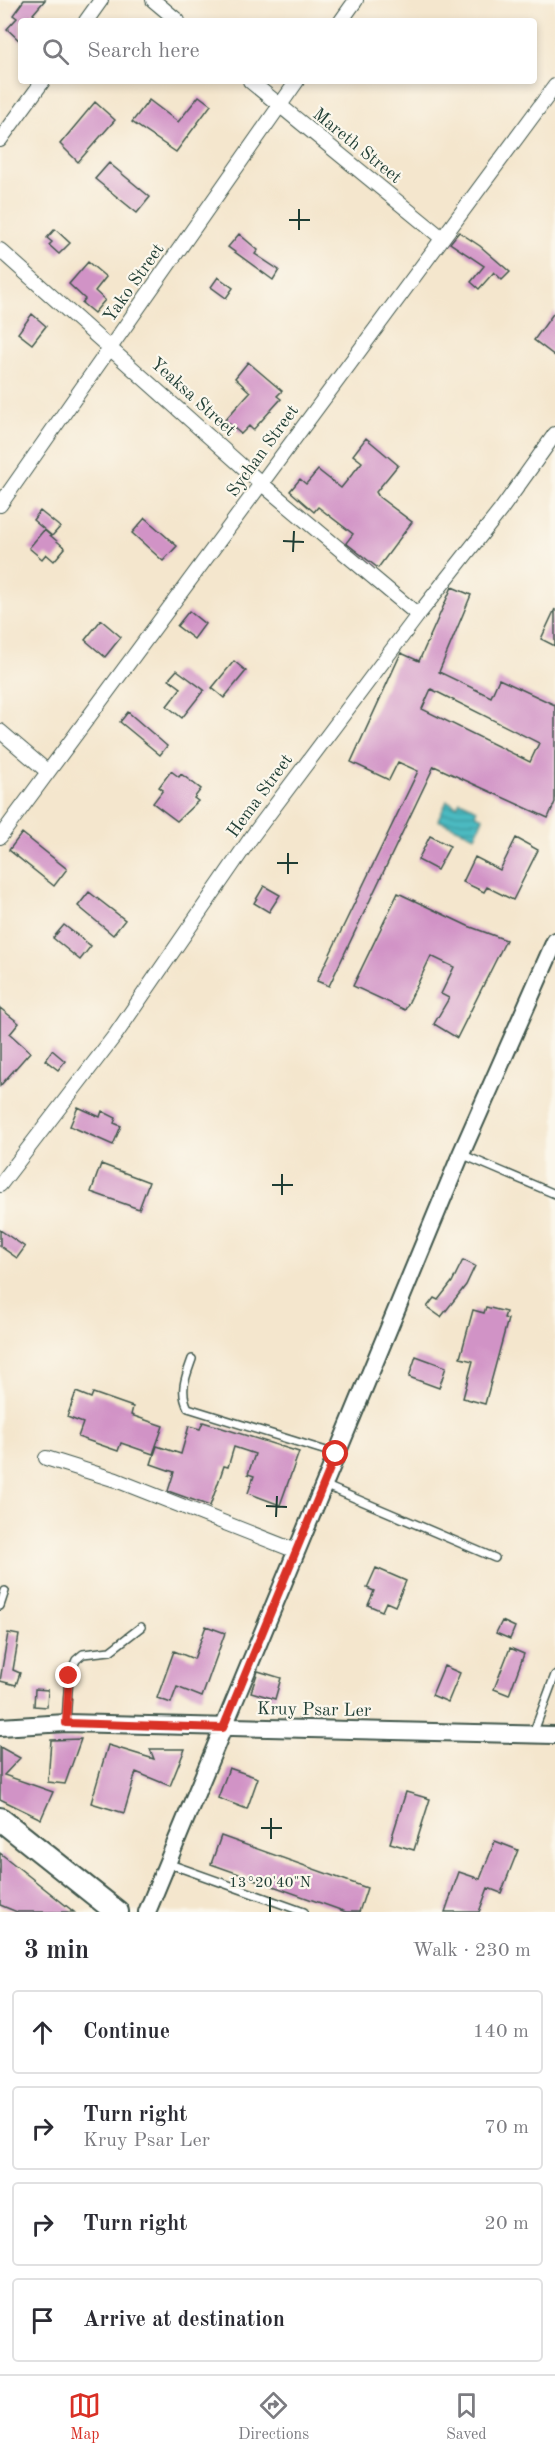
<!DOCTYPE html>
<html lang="en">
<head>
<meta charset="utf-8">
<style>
  body { margin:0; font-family:"Old Standard TT",serif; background:#f2f2f3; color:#2b2b33 }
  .stop { position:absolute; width:18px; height:18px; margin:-14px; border:4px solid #d93025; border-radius:50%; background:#fff }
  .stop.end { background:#d93025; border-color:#fff; box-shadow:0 2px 6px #0008 }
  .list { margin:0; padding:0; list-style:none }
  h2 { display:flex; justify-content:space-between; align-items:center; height:78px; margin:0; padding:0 24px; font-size:26px }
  h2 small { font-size:20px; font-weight:400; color:#7c7c81 }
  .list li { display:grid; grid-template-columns:39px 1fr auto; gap:18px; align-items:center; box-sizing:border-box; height:84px; margin:0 12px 12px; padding:0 12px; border:2px solid #e1e1e2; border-radius:6px }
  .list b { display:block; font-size:22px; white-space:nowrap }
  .list p { margin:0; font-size:20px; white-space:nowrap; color:#7c7c81 }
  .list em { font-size:20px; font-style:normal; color:#7c7c81 }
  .icon { flex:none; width:33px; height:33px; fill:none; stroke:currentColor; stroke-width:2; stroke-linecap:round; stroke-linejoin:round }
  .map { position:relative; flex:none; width:555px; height:1912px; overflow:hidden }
  .search { position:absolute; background:#fff; box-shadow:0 3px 9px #0003; left:18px; right:18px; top:18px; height:66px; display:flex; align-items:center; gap:15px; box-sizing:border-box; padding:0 21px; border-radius:6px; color:#7c7c81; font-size:22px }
  .sheet { height:462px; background:#fff }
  nav { display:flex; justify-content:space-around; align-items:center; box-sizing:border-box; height:84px; border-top:2px solid #e1e1e2; background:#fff; font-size:16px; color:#7c7c81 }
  nav a { display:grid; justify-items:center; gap:3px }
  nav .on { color:#d93025 }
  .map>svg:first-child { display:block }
  .water { fill:url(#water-rules); stroke:#357c7a; stroke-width:1.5 }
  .building { fill:#d193c6; fill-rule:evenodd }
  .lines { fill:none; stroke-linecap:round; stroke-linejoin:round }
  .service-casing { stroke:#3f564b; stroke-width:10 }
  .minor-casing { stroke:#3f564b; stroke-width:16 }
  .tertiary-casing { stroke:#3f564b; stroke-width:20 }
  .trunk-casing { stroke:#3f564b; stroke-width:26 }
  .service { stroke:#fff; stroke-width:7 }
  .minor { stroke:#fff; stroke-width:14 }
  .tertiary { stroke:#fff; stroke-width:16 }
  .trunk { stroke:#fff; stroke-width:22 }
  .route { stroke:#d93025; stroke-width:8 }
  .ticks { fill:none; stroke:#1f3d34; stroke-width:2 }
  .labels { text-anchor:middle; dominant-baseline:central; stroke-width:4.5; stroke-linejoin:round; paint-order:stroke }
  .street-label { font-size:18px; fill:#1f3d34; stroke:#fbf7ec }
  .ticks-label { font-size:15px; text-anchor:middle; fill:#1f3d34; stroke:#fbf7ec; stroke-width:4.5; stroke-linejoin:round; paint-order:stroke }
</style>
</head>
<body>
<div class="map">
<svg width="555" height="1912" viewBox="0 0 555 1912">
  <defs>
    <pattern id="water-rules" width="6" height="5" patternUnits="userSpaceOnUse" patternTransform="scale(1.5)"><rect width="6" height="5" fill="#4bbac1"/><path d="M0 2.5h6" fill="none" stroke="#3e989e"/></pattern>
  </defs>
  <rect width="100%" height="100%" fill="#fbf7ec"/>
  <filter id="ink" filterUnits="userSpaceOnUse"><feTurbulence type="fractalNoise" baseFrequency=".0167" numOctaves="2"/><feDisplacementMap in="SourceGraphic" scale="12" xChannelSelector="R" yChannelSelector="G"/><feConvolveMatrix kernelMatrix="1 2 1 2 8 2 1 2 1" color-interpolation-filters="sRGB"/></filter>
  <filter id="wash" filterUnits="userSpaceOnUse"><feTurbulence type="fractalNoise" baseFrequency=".008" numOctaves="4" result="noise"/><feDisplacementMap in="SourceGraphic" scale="24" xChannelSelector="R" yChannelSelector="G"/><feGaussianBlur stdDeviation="1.35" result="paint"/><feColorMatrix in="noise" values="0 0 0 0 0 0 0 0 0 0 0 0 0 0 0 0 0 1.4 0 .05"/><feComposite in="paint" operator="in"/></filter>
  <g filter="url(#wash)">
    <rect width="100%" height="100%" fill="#f4e6cd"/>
    <path class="water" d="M447 801 457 806 460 801 477 809 475 814 483 818 475 836 438 820Z"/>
    <g id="blocks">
      <path class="building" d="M24 0H45L33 14 41 21H21V42L7 29 17 18 13 15Z
        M199 96 211 105 176 152 132 122 149 100 178 122Z
        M95 102 115 120 78 162 60 144Z
        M109 163 150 197 137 213 95 179Z
        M55 229 70 243 59 254 49 245 52 242 47 238Z
        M459 232 480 246 510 272 502 280 494 272 479 289 471 282 484 266 450 243Z
        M239 234 258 250 255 254 279 270 273 280 228 247Z
        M88 262 106 277 95 291 105 300 94 313 82 303 85 299 69 284Z
        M218 277 233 288 226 298 211 287Z
        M555 311V356L534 340Z
        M32 314 46 326 32 344 18 333Z
        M248 362 282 391 277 396 281 399 253 430 249 426 241 434 225 420 250 392 235 378Z
        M366 438 398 465 376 492 379 497 412 522 378 568 346 543 353 534 318 507 314 512 290 491 300 479 306 484 318 470 341 488 362 462 353 455Z
        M40 511 60 527 52 536 33 520Z
        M145 518 177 546 163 561 132 533Z
        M44 530 65 548 54 561 46 554 42 559 29 548Z
        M452 587 471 595 439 672 491 697 499 679 555 705V802L548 818 434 766 329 986 317 981 418 771 398 762 389 780 351 762 401 653 419 661ZM431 689 539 743 530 762 422 709Z
        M555 609V646L541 639Z
        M189 611 205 624 194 639 177 626Z
        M101 620 121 637 105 657 85 640Z
        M234 661 246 671 224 698 212 688Z
        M177 670 204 690 182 718 167 706 181 688 169 679Z
        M128 712 167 746 160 755 120 722Z
        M171 771 179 777 181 774 201 789 194 798 198 801 177 821 153 803 163 790 159 787Z
        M22 833 67 869 54 886 9 850Z
        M430 836 450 846 437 870 418 860Z
        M516 838 538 850 513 900 487 887 484 892 463 882 475 857 500 870Z
        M264 886 280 895 269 912 254 903Z
        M89 892 125 920 113 935 78 906Z
        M398 893 468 926 506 940 457 1038 434 1024 449 998 441 994 454 967 431 956 405 1010 353 986Z
        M64 925 91 946 80 960 53 938Z
        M0 1008 19 1023 10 1034 30 1052 0 1086Z
        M52 1050 65 1061 58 1070 45 1060Z
        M78 1107 100 1117 102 1111 116 1118 114 1123 121 1126 113 1145 70 1126Z
        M101 1164 149 1182 139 1209 91 1192Z
        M0 1230 25 1247 17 1258 0 1246Z
        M463 1260 475 1266 466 1285 441 1317 427 1307 434 1298 438 1300 452 1282Z
        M486 1307 506 1312 504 1318 508 1319 485 1404 463 1398 473 1361 460 1358 473 1310 484 1313Z
        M416 1356 446 1367 439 1388 409 1377Z
        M76 1392 91 1398 93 1393 133 1407 131 1415 163 1426 153 1454 121 1443 118 1451 78 1437 83 1423 67 1417Z
        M203 1422 299 1452 280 1505 248 1493 254 1476 248 1474 255 1454 234 1447 228 1467 224 1466 210 1506 168 1491 174 1472 151 1464 157 1446 181 1454 189 1426 200 1429Z
        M376 1568 406 1581 395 1606 386 1602 382 1611 368 1605 374 1591 367 1588Z
        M502 1621 515 1627 510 1639 496 1633Z
        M206 1626 225 1633 202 1697 177 1687 171 1703 157 1698 174 1651 194 1659Z
        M8 1633 19 1635 13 1670 20 1673 16 1685 0 1681Z
        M510 1648 524 1654 509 1695 494 1689Z
        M444 1666 460 1673 448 1702 432 1695Z
        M258 1671 281 1678 275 1699 251 1692Z
        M35 1689 48 1690 47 1707 34 1706Z
        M81 1739 65 1784 48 1782 51 1740Z
        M108 1745 154 1759 150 1749H185L170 1786 136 1772 124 1813 91 1803Z
        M0 1747 20 1758 4 1775 53 1792 41 1819 0 1799Z
        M229 1768 258 1778 247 1809 218 1798Z
        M406 1792 430 1799 414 1850 390 1843Z
        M221 1836 367 1888 359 1912H346L211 1864Z
        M495 1841 518 1850 501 1893 488 1888 479 1912H445L459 1872 480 1879Z
        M0 1853 74 1912H17L0 1905Z"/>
    </g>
  </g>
  <g filter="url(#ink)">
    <use href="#blocks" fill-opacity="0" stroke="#3f564b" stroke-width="1.5"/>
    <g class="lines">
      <g class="service-casing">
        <path id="service" d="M461 1154 555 1194
          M192 1359C186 1376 179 1391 188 1408L336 1454
          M324 1485 495 1558
          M0 1606 5 1591
          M66 1722 69 1676 76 1660 83 1654 110 1651 141 1627
          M533 1734 555 1675
          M167 1863 304 1912"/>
      </g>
      <g class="minor-casing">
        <path id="minor" d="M153 0 178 21
          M86 21 101 0
          M341 21 356 0
          M250 81 442 238
          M0 140 43 81
          M0 250 262 484 418 615
          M0 505 297 81
          M0 731 48 772
          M0 837 555 86
          M0 1185 116 1034 253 835 418 615 500 511 555 434
          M46 1458 116 1480 296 1551"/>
      </g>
      <g class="tertiary-casing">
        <path id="tertiary" d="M0 1727 66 1723 555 1735
          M147 1912 461 1154 555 941"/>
      </g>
      <g class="trunk-casing">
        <path id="trunk" d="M0 1819 117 1912"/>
      </g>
      <use href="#service" class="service"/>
      <use href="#minor" class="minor"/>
      <use href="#tertiary" class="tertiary"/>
      <use href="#trunk" class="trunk"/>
    </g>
  </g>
  <g class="lines" filter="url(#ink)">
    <path class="route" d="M69 1676 66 1723 223 1728 336 1454"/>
  </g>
  <path class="ticks" d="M289 220H310M299 230V209M283 541 304 542M293 552 294 531M277 863H298M288 874V853M272 1185H293M282 1195V1174M266 1506 287 1507M276 1517 277 1496M261 1828H282M271 1839V1818M270 1912V1897"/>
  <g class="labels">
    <g class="street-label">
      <text transform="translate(357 146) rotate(39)">Mareth Street</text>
      <text transform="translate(134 283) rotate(-55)">Yako Street</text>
      <text transform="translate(193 397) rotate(42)">Yeaksa Street</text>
      <text transform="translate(263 451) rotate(-54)">Sychan Street</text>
      <text transform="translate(260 796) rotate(-54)">Hema Street</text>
      <text transform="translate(314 1710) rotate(1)">Kruy Psar Ler</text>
    </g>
  </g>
  <g class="ticks-label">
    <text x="270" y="1887">13°20'40"N</text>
  </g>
</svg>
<div class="stop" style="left:336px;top:1454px"></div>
<div class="stop end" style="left:69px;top:1676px"></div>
<div class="search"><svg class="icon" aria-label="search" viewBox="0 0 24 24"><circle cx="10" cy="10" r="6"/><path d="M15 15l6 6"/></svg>Search here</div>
</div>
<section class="sheet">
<h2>3 min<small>Walk · 230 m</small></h2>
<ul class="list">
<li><svg class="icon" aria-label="ahead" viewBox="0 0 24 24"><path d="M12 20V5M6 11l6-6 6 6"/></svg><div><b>Continue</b></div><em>140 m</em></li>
<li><svg class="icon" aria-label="right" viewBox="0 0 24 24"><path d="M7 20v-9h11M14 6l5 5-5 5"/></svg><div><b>Turn right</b><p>Kruy Psar Ler</p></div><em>70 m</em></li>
<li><svg class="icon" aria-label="right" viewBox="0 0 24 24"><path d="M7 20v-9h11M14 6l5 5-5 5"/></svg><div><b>Turn right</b></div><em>20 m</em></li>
<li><svg class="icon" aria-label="arrive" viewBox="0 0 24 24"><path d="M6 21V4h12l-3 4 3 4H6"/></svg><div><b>Arrive at destination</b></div></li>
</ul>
</section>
<nav>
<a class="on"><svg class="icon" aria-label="map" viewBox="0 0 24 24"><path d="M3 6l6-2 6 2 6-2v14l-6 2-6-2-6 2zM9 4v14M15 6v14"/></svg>Map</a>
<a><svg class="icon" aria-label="directions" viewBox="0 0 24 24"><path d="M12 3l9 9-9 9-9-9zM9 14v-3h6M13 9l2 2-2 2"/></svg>Directions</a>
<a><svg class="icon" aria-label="saved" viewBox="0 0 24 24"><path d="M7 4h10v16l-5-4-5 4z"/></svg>Saved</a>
</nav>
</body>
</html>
